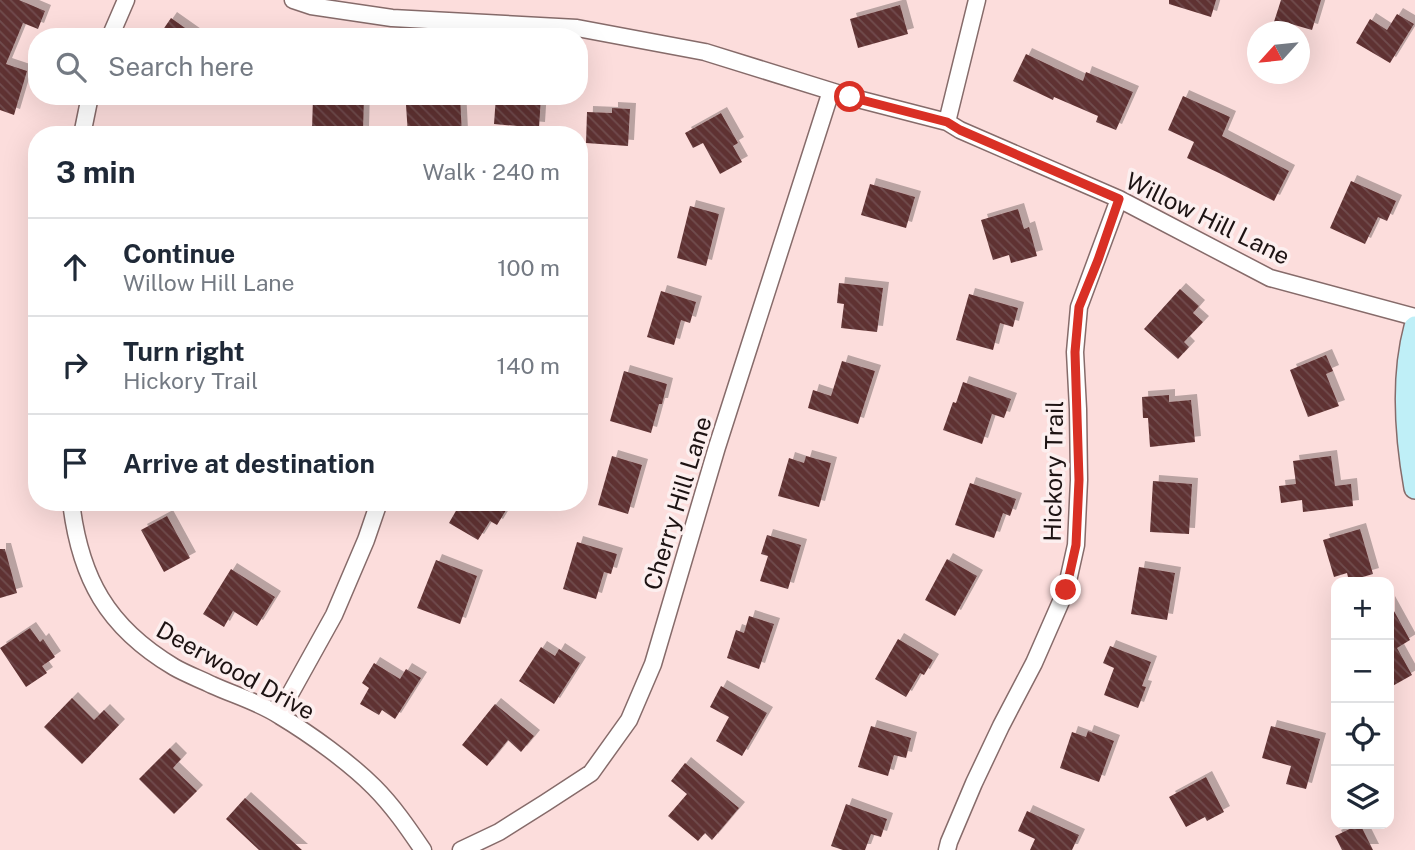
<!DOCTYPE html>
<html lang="en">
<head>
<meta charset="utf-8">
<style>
  body { margin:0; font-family:"Public Sans",sans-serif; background:#f2f2f3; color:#1f2937 }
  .controls { position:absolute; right:21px; bottom:21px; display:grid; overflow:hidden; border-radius:14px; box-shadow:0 7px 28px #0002 }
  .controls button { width:63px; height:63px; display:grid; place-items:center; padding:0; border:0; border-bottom:2px solid #e0e1e3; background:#fff; color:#1f2937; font:35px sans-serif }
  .compass { position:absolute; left:1247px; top:21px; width:63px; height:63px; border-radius:50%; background:#fff; box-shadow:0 7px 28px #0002; rotate:243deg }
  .stop { position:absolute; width:21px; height:21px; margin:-16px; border:5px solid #d93025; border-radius:50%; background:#fff }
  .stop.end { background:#d93025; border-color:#fff; box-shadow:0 2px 7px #0008 }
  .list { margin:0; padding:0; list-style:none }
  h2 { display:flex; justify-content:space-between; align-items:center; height:91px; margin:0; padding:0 28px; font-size:30px }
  h2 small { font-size:23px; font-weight:400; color:#747a83 }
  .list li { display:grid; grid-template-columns:46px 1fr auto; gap:21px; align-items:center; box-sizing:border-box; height:98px; padding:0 28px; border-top:2px solid #e0e1e3 }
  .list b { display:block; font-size:26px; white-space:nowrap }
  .list p { margin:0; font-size:23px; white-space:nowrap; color:#747a83 }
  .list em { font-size:23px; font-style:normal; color:#747a83 }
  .icon { flex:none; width:38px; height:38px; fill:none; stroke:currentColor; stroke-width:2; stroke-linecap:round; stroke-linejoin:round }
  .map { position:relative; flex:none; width:1415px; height:850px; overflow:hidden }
  .search { position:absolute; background:#fff; box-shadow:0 7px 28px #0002; left:28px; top:28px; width:560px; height:77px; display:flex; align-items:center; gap:18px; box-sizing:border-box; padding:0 24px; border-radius:28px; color:#747a83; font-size:26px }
  .panel { position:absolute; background:#fff; box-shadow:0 7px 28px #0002; left:28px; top:126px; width:560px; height:385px; border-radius:28px }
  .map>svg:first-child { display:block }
  .building { fill:url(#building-back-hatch); filter:url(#shadow) }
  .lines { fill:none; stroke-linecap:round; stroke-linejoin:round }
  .street-casing { stroke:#866b6a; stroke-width:19 }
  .secondary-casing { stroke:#866b6a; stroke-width:24 }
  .street { stroke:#fff; stroke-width:16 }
  .secondary { stroke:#bfeff7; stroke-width:21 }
  .route { stroke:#d93025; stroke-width:9 }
  .labels { text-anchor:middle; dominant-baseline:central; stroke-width:7; stroke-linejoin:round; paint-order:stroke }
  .street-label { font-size:24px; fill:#1d1313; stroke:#fcefef }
</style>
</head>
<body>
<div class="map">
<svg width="1415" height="850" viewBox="0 0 1415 850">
  <defs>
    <pattern id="building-back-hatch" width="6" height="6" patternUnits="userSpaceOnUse" patternTransform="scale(1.75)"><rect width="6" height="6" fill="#5f3233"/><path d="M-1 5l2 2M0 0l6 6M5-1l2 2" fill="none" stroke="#714d4e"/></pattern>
    <filter id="shadow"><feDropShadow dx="6" dy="-6" stdDeviation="0" flood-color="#0004"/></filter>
  </defs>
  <rect width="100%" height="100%" fill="#fcdddc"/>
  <path class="building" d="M0 0H19L45 11 38 29 23 23 6 64 27 71 14 115 0 110Z
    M1169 0H1216L1211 17 1169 4Z
    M1281 0H1321L1312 30 1291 24 1288 32 1272 28Z
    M900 5 908 34 858 48 850 19Z
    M1397 14 1414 24 1390 63 1356 43 1370 19 1387 30Z
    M171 18 198 37H158Z
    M1026 54 1083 81 1086 72 1133 92 1116 130 1096 122 1098 116 1054 97 1053 100 1013 81Z
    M344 96H364L363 132 312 130 313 97 344 98Z
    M439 96H460L462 135H408L406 105 440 104Z
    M496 96H541L539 128 494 124Z
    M1183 96 1230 117 1222 136 1289 171 1274 201 1219 173 1187 158 1194 142 1168 130Z
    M612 108 630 109 628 146 586 143 587 112 612 113Z
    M721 113 738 143 733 146 742 162 720 174 703 143 693 148 685 133Z
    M1351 181 1396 201 1387 221 1378 217 1365 244 1330 228Z
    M870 184 915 197 906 228 861 215Z
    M690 206 719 214 706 266 677 258Z
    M1018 209 1024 229 1029 227 1037 256 1011 263 1009 255 993 260 981 220Z
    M839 283 883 288 877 332 841 328 844 304 837 303Z
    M1180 289 1199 306 1193 313 1203 322 1184 342 1189 347 1178 359 1144 329Z
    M661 291 696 302 690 323 681 320 674 345 647 337Z
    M969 294 1018 308 1013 327 1000 323 993 350 956 340Z
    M1326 355 1333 371 1326 374 1339 406 1308 417 1290 370Z
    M842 361 875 371 858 424 808 408 813 390 831 396Z
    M624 371 667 384 662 404H659L651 433 610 421Z
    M963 382 1011 399 1004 418 992 414 982 444 943 430 953 402 956 403Z
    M1169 395V402L1191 400 1195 442 1150 447 1148 418H1143L1142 397Z
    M612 456 642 465 628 514 598 505Z
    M806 456 831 463 819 507 778 496 789 458 804 463Z
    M1331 456 1335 486 1351 484 1353 506 1303 512 1302 500 1281 503 1279 486 1296 484 1293 461Z
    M1153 481 1192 484 1189 534 1150 532Z
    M970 483 1016 499 1010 516 1003 513 994 538 955 525Z
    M461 502H500L508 507 497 525 490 521 478 540 449 523Z
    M167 516 190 558 164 572 141 530Z
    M1360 529 1373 574 1349 581 1347 573 1334 577 1323 540Z
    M767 535 801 545 788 589 760 581 768 556 761 554Z
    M577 542 617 554 611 574 604 572 596 599 563 589Z
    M0 549H5L17 593 0 598Z
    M947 559 977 576 955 616 925 600Z
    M436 560 477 576 460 624 417 608Z
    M1139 567 1175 573 1167 620 1131 614Z
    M231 569 275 597 257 626 233 611 224 627 203 614Z
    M1389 602 1410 640 1397 648 1412 675 1389 688Z
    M749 616 774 624 759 669 727 658 736 630 744 633Z
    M30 628 40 642 43 639 55 657 42 666 47 673 26 687 0 648Z
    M898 639 933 660 924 675 920 673 906 697 875 679Z
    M1110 646 1151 662 1142 686 1146 687 1138 708 1104 695 1114 668 1103 663Z
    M541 647 555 656 559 649 580 663 554 704 519 681Z
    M374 663 400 679 406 669 421 678 395 719 382 710 379 715 360 704 369 688 362 683Z
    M721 686 767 713 742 756 716 741 729 717 710 707Z
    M72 698 94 720 104 710 119 725 82 764 44 727Z
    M495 704 534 736 521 752 508 740 487 766 462 745Z
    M871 726 911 738 906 758 894 755 888 776 858 767Z
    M1271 726 1320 739 1306 789 1286 784 1291 766 1262 758Z
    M1088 731 1114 741 1099 782 1060 768 1072 732 1086 737Z
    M170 748 181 759 173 768 197 791 174 814 139 779Z
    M685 763 739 808 712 840 705 833 698 841 668 816 687 794 671 781Z
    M1206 777 1224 812 1207 821 1205 817 1186 827 1169 797Z
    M245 798 302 850H259L226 819Z
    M846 804 887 819 881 837 871 834 865 850H843L831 846Z
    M1027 811 1079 835 1072 850H1030L1035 839 1018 831Z
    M1360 824 1373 850H1342L1335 836Z"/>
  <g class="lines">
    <g class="street-casing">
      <path id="street" d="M293 0 311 6 392 18 577 28 705 52 850 97 947 122 960 130 1119 199 1270 278 1415 317
        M110 37 126 0
        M947 122 977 0
        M82 135 90 96
        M71 502C80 578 107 627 174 667 186 674 200 679 212 685 234 695 261 703 280 716 310 734 349 762 374 787 393 806 408 828 423 850
        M279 714 334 615 366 540 379 502
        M461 850 499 832 545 803 591 773 629 720 653 664 717 447 831 91
        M947 850 949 842 974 783 1001 726 1034 663 1066 590 1076 545 1079 480 1078 409 1075 352 1079 307 1119 199"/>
    </g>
    <g class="secondary-casing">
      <path id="secondary" d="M1415 327C1401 379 1406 437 1415 488"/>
    </g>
    <use href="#street" class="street"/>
    <use href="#secondary" class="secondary"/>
  </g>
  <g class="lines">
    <path class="route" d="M850 97 947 122 960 130 1119 199 1098 260 1079 307 1075 352 1079 480 1076 545 1066 590"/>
  </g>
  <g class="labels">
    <g class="street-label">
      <text transform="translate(1208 218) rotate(26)">Willow Hill Lane</text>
      <text transform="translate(1053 471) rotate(-89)">Hickory Trail</text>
      <text transform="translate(677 503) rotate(-73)">Cherry Hill Lane</text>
      <text transform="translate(236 670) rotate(29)">Deerwood Drive</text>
    </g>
  </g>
</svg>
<div class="controls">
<button>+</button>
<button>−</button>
<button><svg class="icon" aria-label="locate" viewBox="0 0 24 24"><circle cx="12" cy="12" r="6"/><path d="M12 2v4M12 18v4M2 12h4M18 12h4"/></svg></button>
<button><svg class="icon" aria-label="layers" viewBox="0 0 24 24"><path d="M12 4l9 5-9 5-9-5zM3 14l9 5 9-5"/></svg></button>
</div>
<svg class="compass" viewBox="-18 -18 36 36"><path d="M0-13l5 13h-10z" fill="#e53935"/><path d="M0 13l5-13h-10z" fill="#747a83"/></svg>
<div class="stop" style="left:850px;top:97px"></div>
<div class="stop end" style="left:1066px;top:590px"></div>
<div class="search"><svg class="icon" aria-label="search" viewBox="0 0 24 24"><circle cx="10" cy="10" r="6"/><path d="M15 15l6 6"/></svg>Search here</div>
<section class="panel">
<h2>3 min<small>Walk · 240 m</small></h2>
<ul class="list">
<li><svg class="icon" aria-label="ahead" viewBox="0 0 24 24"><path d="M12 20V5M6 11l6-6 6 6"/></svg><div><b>Continue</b><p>Willow Hill Lane</p></div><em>100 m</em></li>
<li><svg class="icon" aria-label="right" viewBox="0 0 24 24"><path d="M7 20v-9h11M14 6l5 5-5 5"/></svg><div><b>Turn right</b><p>Hickory Trail</p></div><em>140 m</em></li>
<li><svg class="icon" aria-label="arrive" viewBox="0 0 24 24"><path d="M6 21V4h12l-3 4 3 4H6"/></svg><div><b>Arrive at destination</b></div></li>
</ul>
</section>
</div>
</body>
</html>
